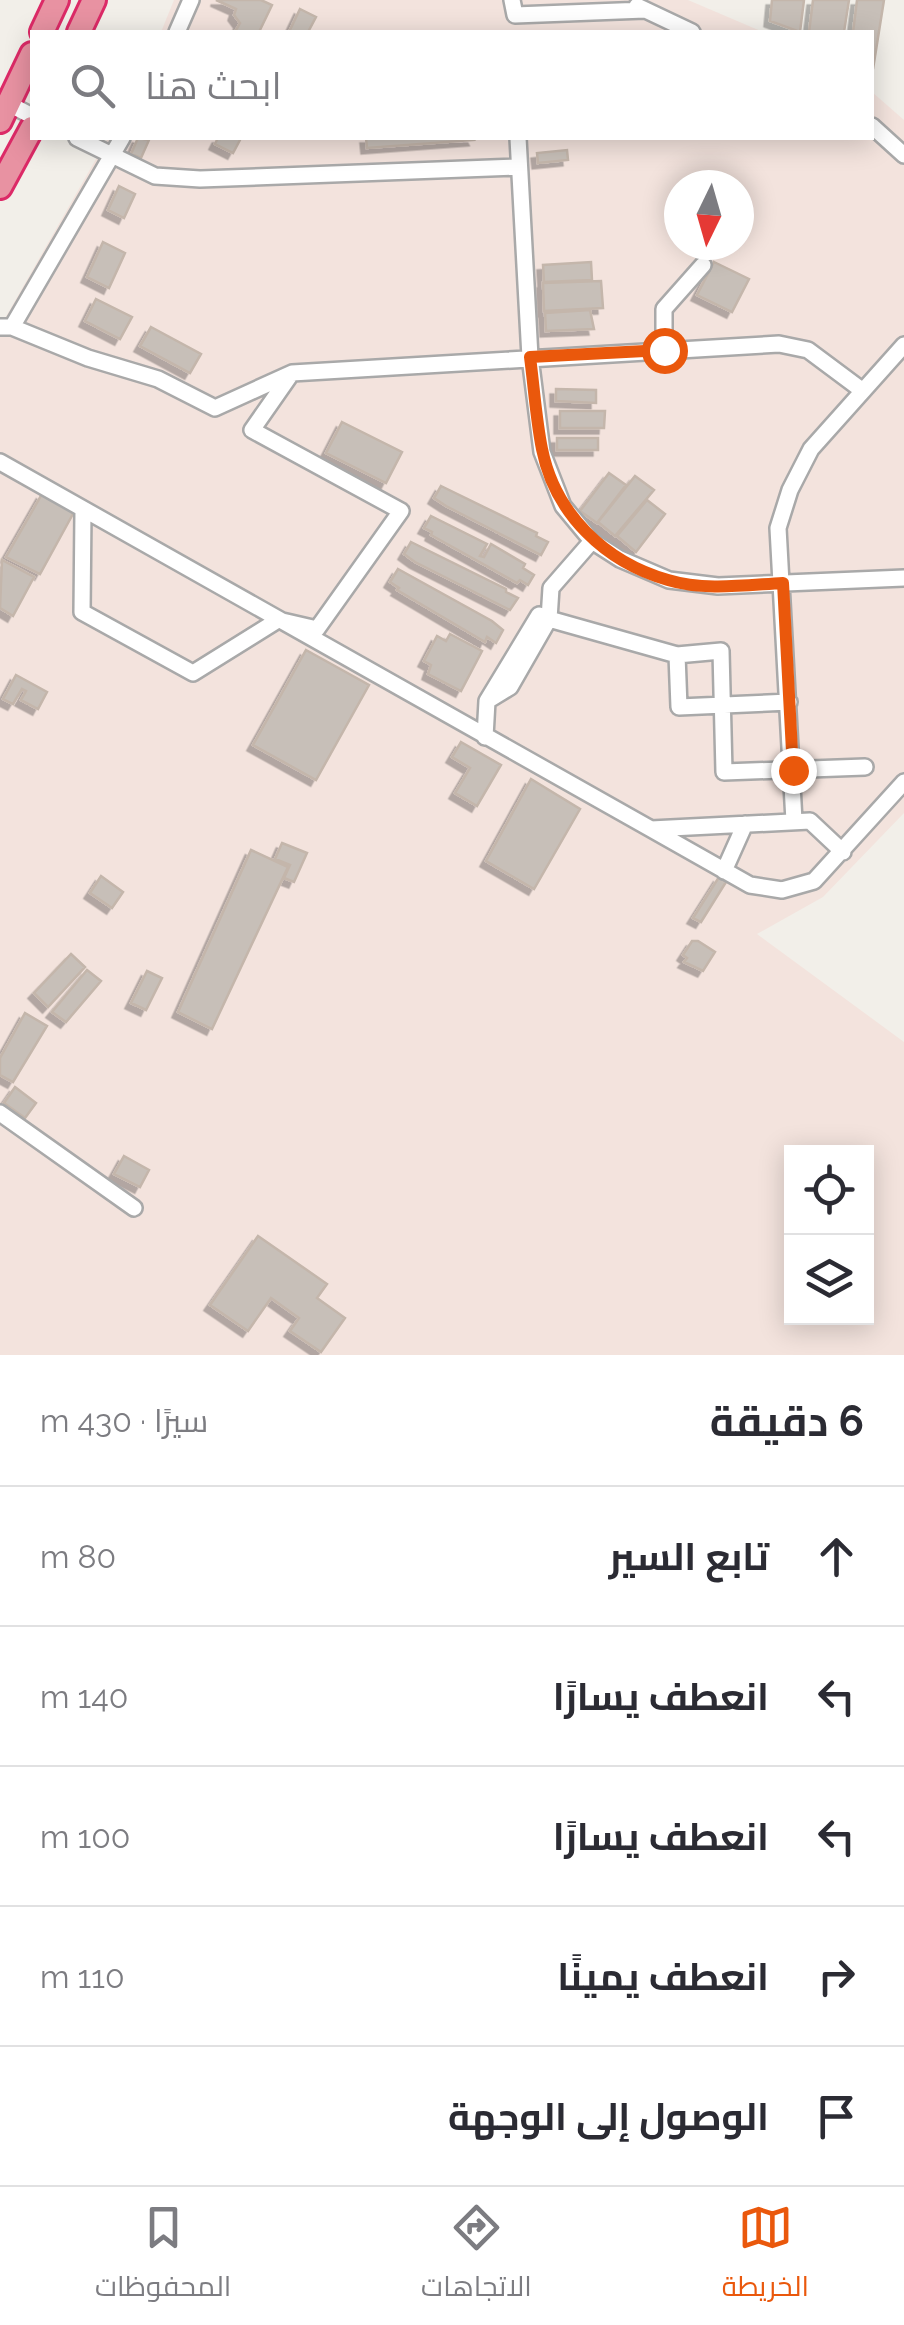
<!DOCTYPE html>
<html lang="ar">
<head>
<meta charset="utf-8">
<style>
  body { margin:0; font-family:Raleway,Cairo,sans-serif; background:#f2f2f3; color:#2b2b33; direction:rtl }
  .controls { position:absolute; right:30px; bottom:30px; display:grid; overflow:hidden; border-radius:0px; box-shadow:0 5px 25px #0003 }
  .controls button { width:90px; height:90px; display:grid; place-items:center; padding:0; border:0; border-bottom:2px solid #e1e1e2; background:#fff; color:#2b2b33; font:50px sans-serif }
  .compass { position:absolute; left:664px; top:170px; width:90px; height:90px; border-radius:50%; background:#fff; box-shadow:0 5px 25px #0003; rotate:185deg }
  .stop { position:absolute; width:30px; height:30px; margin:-22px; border:8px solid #ea580c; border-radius:50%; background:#fff }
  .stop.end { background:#ea580c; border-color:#fff; box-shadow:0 2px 10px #0008 }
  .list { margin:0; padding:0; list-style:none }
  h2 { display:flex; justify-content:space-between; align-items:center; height:130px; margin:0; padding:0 40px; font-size:42px }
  h2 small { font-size:32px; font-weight:400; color:#7c7c81 }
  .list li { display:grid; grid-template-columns:65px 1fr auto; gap:30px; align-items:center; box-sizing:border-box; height:140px; padding:0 40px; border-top:2px solid #e1e1e2 }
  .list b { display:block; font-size:38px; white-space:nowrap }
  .list em { font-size:32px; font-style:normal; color:#7c7c81 }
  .icon { flex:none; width:55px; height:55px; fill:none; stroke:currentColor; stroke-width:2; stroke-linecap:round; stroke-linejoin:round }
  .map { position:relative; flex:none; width:904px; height:1355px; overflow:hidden; direction:ltr }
  .search { position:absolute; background:#fff; box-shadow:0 5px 25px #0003; left:30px; right:30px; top:30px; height:110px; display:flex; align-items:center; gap:25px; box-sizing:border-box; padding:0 35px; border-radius:0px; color:#7c7c81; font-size:38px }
  .sheet { height:830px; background:#fff }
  nav { display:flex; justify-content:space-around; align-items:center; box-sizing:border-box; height:140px; border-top:2px solid #e1e1e2; background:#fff; font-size:28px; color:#7c7c81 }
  nav a { display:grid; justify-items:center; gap:5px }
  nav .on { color:#ea580c }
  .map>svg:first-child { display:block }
  .military { fill:#f3e3dd; fill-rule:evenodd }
  .building { fill:#c7bfb8; stroke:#c4b6ab; stroke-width:2.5; filter:url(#shadow) }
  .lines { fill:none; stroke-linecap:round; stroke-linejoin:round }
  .minor-casing { stroke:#a9a9a9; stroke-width:20 }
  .highway-casing { stroke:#dc2a67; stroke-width:28 }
  .minor { stroke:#fff; stroke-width:15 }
  .highway { stroke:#e892a2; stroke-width:22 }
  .route { stroke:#ea580c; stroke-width:12 }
</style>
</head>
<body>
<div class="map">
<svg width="904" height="1355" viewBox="0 0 904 1355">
  <defs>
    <filter id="shadow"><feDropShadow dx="-5.5" dy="5.5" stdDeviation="0" flood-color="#0004"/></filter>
  </defs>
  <rect width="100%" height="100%" fill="#f2efe9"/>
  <path class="military" d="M174 0H688L763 32H161Z
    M872 92 904 120V813L823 897 757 934 904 1042V1355H0V327L108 138H872ZM679 185H739V245H679ZM792 1152H866V1318H792Z"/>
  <path class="building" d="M216 0H261L272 5 259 32H235L240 23 234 15 236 9Z
    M772 0H804L800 32 770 21Z
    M813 0H849L844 32H809Z
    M857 0H884L873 69 872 32H853Z
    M300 9 316 17 308 32H289Z
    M138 138 149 140 141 158 131 154Z
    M218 138H241L233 153 215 144Z
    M366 138H473L474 140 367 148Z
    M567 150 568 160 538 163 537 153Z
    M119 186 135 194 124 218 108 210Z
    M103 242 125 253 109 288 87 277Z
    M591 262 592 280 544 282 543 265Z
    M714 262 749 279 732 312 697 295Z
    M601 281 603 308 544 311 543 283Z
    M96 299 132 317 120 339 85 321Z
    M590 310 594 329 546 331 545 313Z
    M151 327 201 354 190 373 140 346Z
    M556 389 596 390V403L556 401Z
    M560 411H605L604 428H560Z
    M342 422 402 452 386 483 326 453Z
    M557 438H598V450H557Z
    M609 473 626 485 597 523 580 511Z
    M635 476 654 490 615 536 598 522Z
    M441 486 537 533 536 536 548 542 541 555 446 506 434 498Z
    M42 494 74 512 40 574 6 557Z
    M647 500 665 514 636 552 617 536Z
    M431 516 487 544 480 556 484 557 491 544 525 564 523 568 534 575 528 585 520 580 517 583 431 535 432 532 424 528Z
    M411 542 506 589V592L518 598 510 610 415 562 404 554Z
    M2 560 34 577 13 616 0 608Z
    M398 569 492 621 503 630 496 643 487 637 485 642 397 590 399 588 390 582Z
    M450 634 482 651 461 691 428 674 431 665 424 661 437 636 446 641Z
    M306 650 369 685 316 780 253 745Z
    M16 675 47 692 38 709 21 700 26 691 22 689 13 704 3 699Z
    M461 742 501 765 477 806 455 793 470 768 452 757Z
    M531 779 580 809 534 889 486 861Z
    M282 843 307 853 294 882 284 878 290 865 275 859Z
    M251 850 288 867 212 1029 178 1012Z
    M101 876 123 892 112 908 90 893Z
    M719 877 726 882 701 922 693 918Z
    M692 941H698L715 952 703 971 684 962 687 958 683 955Z
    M71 954 85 967 48 1007 34 993Z
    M87 970 101 981 66 1022 52 1012Z
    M147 971 162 978 146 1010 131 1003Z
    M25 1013 47 1026 13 1082 0 1075V1058Z
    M15 1087 36 1103 25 1118 4 1103Z
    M124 1156 149 1170 140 1187 114 1174Z
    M258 1236 327 1284 317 1298 345 1318 321 1352 290 1331 299 1318 271 1298 248 1331 210 1305Z"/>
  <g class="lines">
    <g class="minor-casing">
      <path id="minor" d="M512 0 515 15 645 10
        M637 6 692 32
        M177 32 191 0
        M9 104 32 116
        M872 126 904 155
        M77 138 155 176 200 179 518 167
        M518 138 530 357 542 452 563 506 592 541 620 559 669 580 718 586 904 578
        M0 327H12L88 358 158 379 215 408 292 373 779 344 808 350 863 391
        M12 327 122 138
        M664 350V309L703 265
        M0 462 651 829 810 821 843 852
        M83 511 82 612 193 673 278 620 317 629 401 511 252 430 289 377
        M549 619 677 655 721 651 724 772 865 767
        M677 655 679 707 789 702
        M487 701 510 687 549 619 551 588 592 541
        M485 737 487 701 539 615
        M794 821 778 528 790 490 811 449 904 345
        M651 829 750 885 782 890 814 881 904 782
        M724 871 745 824
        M0 1113 134 1208"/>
    </g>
    <g class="highway-casing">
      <path id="highway" d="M42 32 57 0
        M79 32 94 0
        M0 121 32 54
        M0 187 32 128"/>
    </g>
    <use href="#minor" class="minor"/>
    <use href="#highway" class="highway"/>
  </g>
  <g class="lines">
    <path class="route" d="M664 350 530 357C534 387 536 419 542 449 555 514 605 562 668 580 704 591 746 585 783 583L793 770"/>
  </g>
</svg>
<div class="controls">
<button><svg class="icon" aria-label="locate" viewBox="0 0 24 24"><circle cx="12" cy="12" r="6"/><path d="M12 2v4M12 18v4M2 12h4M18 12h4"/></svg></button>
<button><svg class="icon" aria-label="layers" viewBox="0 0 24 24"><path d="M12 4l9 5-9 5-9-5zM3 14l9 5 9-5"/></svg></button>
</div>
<svg class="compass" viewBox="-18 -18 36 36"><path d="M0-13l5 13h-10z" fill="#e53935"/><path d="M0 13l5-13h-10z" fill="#7c7c81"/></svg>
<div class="stop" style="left:664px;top:350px"></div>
<div class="stop end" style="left:793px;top:770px"></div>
<div class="search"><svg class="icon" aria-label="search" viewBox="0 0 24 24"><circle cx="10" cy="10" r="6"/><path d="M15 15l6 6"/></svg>ابحث هنا</div>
</div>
<section class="sheet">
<h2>6 دقيقة<small>سيرًا · 430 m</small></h2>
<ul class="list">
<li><svg class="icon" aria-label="ahead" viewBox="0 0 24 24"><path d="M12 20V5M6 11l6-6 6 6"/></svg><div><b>تابع السير</b></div><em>80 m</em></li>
<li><svg class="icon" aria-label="left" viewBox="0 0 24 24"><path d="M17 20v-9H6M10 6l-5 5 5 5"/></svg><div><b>انعطف يسارًا</b></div><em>140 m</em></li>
<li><svg class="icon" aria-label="left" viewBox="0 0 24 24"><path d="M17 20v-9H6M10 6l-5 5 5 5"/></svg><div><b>انعطف يسارًا</b></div><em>100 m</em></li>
<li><svg class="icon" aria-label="right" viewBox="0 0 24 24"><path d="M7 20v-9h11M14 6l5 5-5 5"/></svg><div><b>انعطف يمينًا</b></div><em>110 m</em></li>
<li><svg class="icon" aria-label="arrive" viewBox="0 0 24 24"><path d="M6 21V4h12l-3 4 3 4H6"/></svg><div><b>الوصول إلى الوجهة</b></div></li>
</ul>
</section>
<nav>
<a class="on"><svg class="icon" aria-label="map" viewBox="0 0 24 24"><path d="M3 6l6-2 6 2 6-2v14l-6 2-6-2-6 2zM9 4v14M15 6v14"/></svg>الخريطة</a>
<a><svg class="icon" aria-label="directions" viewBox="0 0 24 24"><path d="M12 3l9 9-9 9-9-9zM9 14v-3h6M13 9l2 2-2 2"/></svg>الاتجاهات</a>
<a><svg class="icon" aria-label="saved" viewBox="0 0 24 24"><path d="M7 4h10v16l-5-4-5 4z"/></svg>المحفوظات</a>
</nav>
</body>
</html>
